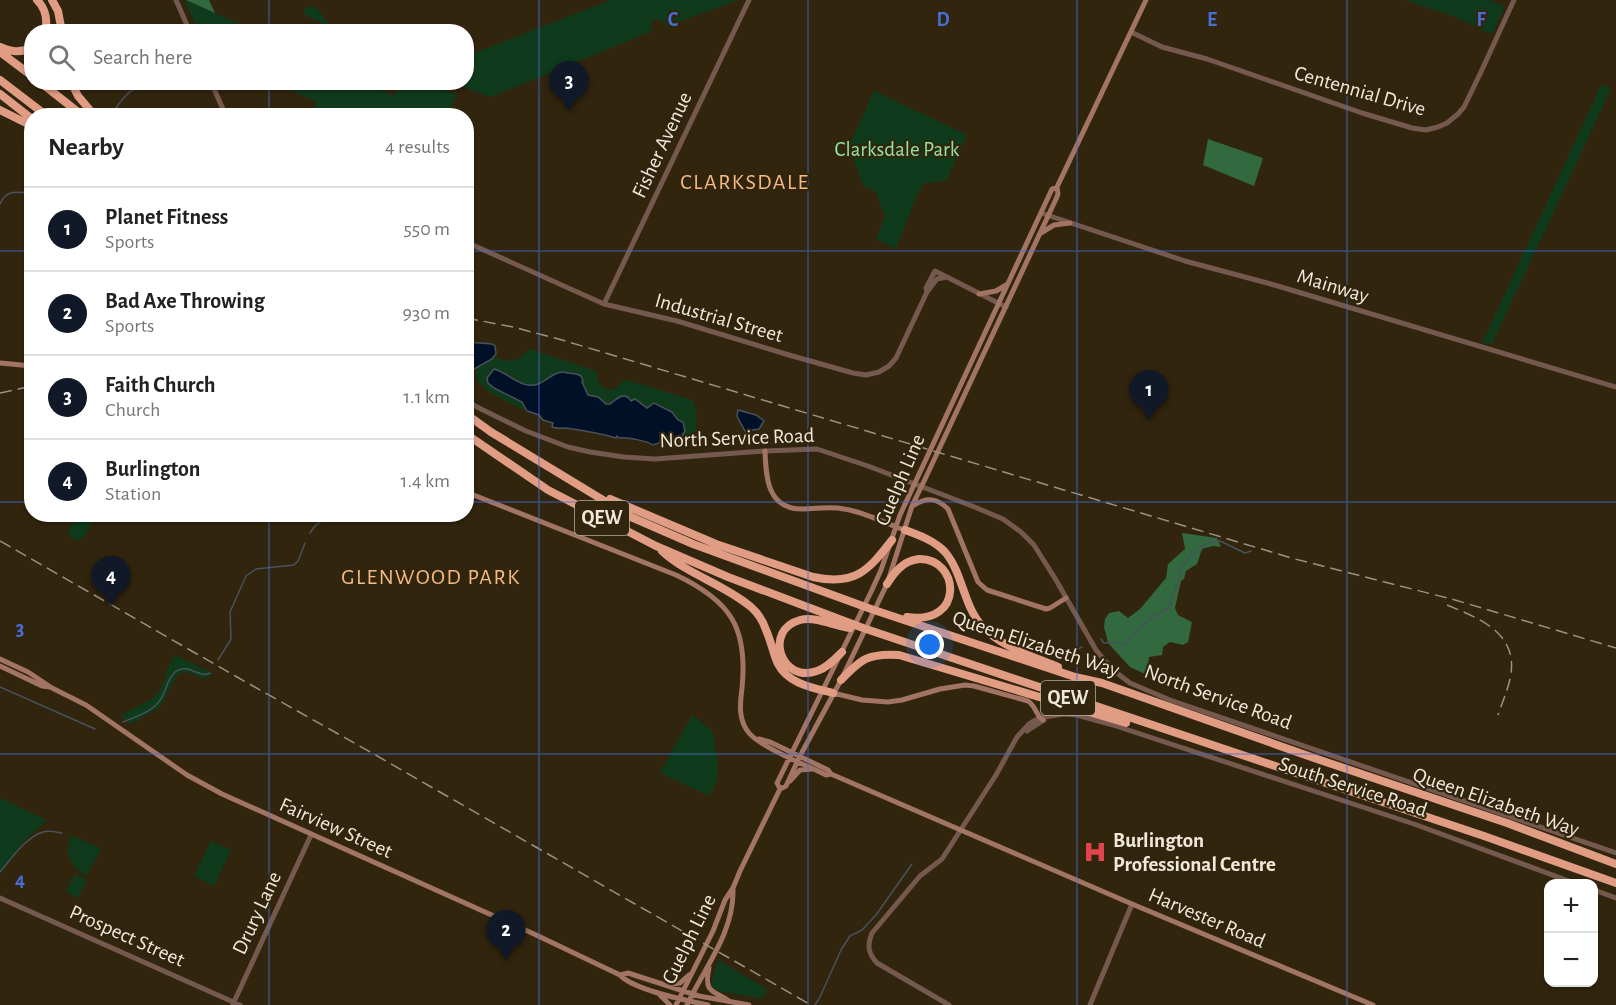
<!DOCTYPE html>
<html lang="en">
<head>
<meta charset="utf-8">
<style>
  body { margin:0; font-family:"Alegreya Sans",sans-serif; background:#f2f2f2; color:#222 }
  .controls { position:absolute; right:18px; bottom:18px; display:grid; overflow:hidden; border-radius:12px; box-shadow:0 2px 4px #0004 }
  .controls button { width:54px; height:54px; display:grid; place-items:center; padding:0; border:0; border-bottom:2px solid #e0e0e0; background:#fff; color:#222; font:30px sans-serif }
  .you { position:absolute; left:930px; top:645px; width:21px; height:21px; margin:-15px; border:4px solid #fff; border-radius:50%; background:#1a73e8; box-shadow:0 0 0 9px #1a73e833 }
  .badge { display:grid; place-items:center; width:39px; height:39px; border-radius:50%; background:#111827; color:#fff; font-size:20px; font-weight:700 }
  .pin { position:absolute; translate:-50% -50px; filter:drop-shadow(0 2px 3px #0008) }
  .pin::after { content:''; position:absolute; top:32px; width:21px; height:18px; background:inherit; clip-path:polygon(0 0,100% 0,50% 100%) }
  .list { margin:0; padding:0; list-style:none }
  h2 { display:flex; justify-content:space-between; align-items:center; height:78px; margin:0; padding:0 24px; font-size:26px }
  h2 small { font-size:20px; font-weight:400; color:#767676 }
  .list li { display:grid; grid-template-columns:39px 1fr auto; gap:18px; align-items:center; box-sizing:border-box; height:84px; padding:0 24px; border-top:2px solid #e0e0e0 }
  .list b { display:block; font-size:22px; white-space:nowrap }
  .list p { margin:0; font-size:20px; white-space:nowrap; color:#767676 }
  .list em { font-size:20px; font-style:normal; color:#767676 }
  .icon { flex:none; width:33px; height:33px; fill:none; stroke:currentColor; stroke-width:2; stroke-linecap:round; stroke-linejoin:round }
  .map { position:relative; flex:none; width:1616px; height:1005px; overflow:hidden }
  .search { position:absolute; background:#fff; box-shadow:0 2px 4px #0004; left:24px; top:24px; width:450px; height:66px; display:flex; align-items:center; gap:15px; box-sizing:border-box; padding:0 21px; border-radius:24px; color:#767676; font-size:22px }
  .panel { position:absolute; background:#fff; box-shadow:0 2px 4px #0004; left:24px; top:108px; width:450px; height:414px; border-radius:24px }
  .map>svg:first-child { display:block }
  .green { fill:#0f3b1c }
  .forest { fill:#32693e }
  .water { fill:#001026; stroke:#48515c; stroke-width:1.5 }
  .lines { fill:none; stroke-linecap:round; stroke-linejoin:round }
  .stream { stroke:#48515c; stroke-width:1.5 }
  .tertiary { stroke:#75594f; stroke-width:5 }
  .secondary { stroke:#a17464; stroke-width:5 }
  .motorway { stroke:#e19c84; stroke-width:8 }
  .rail { stroke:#9b9280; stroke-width:1.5; stroke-dasharray:12 6; stroke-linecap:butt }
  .grid { fill:none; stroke:#476dd8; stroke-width:1.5; stroke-opacity:0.55 }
  .labels { text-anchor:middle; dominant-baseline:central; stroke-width:4.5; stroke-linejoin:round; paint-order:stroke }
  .shield { fill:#31250e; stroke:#b7ae9d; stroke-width:1.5 }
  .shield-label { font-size:20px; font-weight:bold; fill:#f0e8da }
  .street-label { font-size:21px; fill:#f0e8da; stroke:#31250e }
  .park-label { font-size:21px; fill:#91e1a0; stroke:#31250e }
  .poi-label { font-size:21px; font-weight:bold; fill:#f0e8da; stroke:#31250e; text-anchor:start }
  .neighbourhood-label { font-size:22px; letter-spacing:1.5px; fill:#f5b981; stroke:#31250e }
  .grid-label { font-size:20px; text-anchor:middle; font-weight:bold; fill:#476dd8; stroke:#31250e; stroke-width:4.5; stroke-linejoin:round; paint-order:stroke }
</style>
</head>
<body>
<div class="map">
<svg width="1616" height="1005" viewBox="0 0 1616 1005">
  <rect width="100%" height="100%" fill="#31250e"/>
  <path class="green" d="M185 0H186L255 31H198Z
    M611 0H738L665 27 664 22 656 18 651 24 652 31 650 32 491 97 451 83 466 82 467 56Z
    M1405 0H1490L1505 7 1492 34 1453 16Z
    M314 5 332 28 304 14V9Z
    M275 83H365L394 96 400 83H425L457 95 446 115H325L313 109 317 102Z
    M1601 85 1611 89 1492 344 1482 343Z
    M874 91 967 135 946 181 924 183 916 197 896 249 876 239 885 217 876 192 863 186 849 146Z
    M529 349 596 371C598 383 601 392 615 389L623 381 627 380 692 400C700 412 696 425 694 438L687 443H659L662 438 675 442 685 428 683 422 678 420 668 410 654 404 647 408 635 400 631 401 606 404 598 397 588 395 569 374 562 372C551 376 538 390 525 385 519 382 513 377 508 374L487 378 488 383 494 388 522 402 527 411C515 405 483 392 478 381 475 377 477 371 477 367L494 357C513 363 516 363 529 349Z
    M88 514 95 515C90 525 84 550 69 535V527Z
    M175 655 214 674 203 679C194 675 185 668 177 676L160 707 131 724 120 716 152 699 159 691 164 681 167 670Z
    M692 715 713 731C715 757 724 770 710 796L660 773Z
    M0 798 47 820 25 840 0 874Z
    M71 835 98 847 101 850 86 876C69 864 64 855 71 835Z
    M211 841 231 850 214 886 194 876Z
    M75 874 87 880 78 898 66 892Z
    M718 960 767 989 763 999 715 990 711 985Z"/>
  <path class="forest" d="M186 0H209L215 13Z
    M1208 139 1263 158 1254 186 1203 165Z
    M1182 533 1217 538 1221 547 1213 546 1202 549 1197 564 1186 571 1184 579 1181 581 1175 608 1178 615 1192 622 1188 642 1183 645 1170 642 1163 647 1162 655 1149 657 1147 675 1130 667 1108 643 1104 627 1105 619 1109 613 1119 611 1128 618 1140 609 1166 578 1168 564 1185 549Z"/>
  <path class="water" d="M467 342 492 344 495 346 496 354 492 359 467 373Z
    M494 369C506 372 517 384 528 385 542 388 552 371 563 372 565 372 566 373 568 373 573 374 576 373 581 376L583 381 582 382 588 395 598 397 606 404H610C617 398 625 391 631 401L635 399 647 408 654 403 672 412 678 420 683 422 685 431 678 441 662 438 659 443 653 445C647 441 627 437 620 438L617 436 616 438C603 434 580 430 566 428 561 428 557 429 552 427L553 423 543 420 539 415 527 411 522 402 494 388 488 383 487 378Z
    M738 410 756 415 764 421 759 429 745 431 737 416Z"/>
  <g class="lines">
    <path class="stream" d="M111 116C125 92 135 83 163 84L166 82
      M0 204C7 188 17 193 32 193
      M310 533 314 527 330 514
      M1101 639 1104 643 1117 642 1123 646C1129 642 1131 636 1136 631 1146 621 1157 614 1169 608L1179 579 1180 570 1190 556 1202 546 1210 542 1220 541 1245 553 1251 551
      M218 660 231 639 230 612 246 576 256 569 294 565 298 561 305 543
      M1057 660 1082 647
      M0 687 95 729
      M123 722C137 716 155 711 162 697 166 690 168 678 175 672 188 662 199 679 210 673
      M0 872C10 860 27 836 43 832 49 830 56 832 62 833
      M815 1005 820 997 841 950 850 936 862 930 876 915 912 864"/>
    <path class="tertiary" d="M176 0 190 32
      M1131 32 1162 47 1207 59 1362 113 1412 128 1426 130 1438 127 1447 123 1458 114 1464 107 1480 74 1514 0
      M211 82 226 116
      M298 116 306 114 315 116
      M1041 213 1185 261 1271 284 1616 387
      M466 242 604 304 677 321 789 355 853 373 866 375 879 372 889 366 896 358 927 292 937 279 947 277
      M927 292 926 288 935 271 1006 307
      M604 304 749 0
      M466 400 477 407 526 431 568 447 590 452 624 457 655 459 765 451 817 449 868 466 972 506 1003 519 1021 532 1034 545 1056 580 1096 650 1113 670 1130 683 1170 700 1616 853
      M1027 731 1044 720
      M1594 890 1616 898
      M0 898 240 1005
      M233 1004 311 835
      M949 1005 877 963C868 953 867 946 872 933L920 876 942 859 996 775 1017 737 1029 724 1035 720 1044 717 1064 714 1077 715 1113 725 1414 824 1577 884
      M1090 1005 1132 904"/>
    <path class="secondary" d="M1041 233 1054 225 1070 223
      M979 294 996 291 1006 285
      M0 363 32 366
      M765 451C766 477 767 509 802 509 816 509 830 506 844 509 865 512 884 523 905 530
      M466 492 676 575C731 601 748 628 742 688 740 704 738 720 749 733 762 748 806 765 826 775L831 774 1132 904 1373 1005
      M914 505C927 497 937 498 948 509L978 582 987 590 1046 609 1050 608 1066 598
      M0 659 28 672 52 688 86 705 187 775 222 794 534 934 620 975C632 989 688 1001 708 1005
      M0 666 42 686 50 687
      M833 693 862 700 888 702 902 700 940 689 965 685 974 686 1028 701C1036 706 1036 716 1043 720
      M759 739 770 742 828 770 831 774
      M790 781 800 770 812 769
      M780 789 786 786 800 756 841 680 887 584 912 506 926 477 1056 199 1058 194 1057 187 1146 0
      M709 968C703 995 715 990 729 1001
      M620 975 628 973 699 996 749 1005
      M668 985 680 983 689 975
      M658 993 670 1005
      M676 1005 713 931 725 900 733 888 740 871 780 789 777 783 871 592 881 570 900 515 1052 189 1057 187
      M687 1005C704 968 734 933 733 890"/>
    <path class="motorway" d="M37 0C46 9 48 19 45 32
      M52 0 58 11 62 32
      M0 47C11 52 20 53 32 48
      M0 52 32 76
      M0 80 47 116
      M40 82 83 116
      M71 82 78 96 95 116
      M0 94 32 119
      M0 110 32 126
      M466 414 491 432 631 517 693 544 871 609 1075 677 1102 683 1317 759 1507 823 1616 864
      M466 434 548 490 656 546 728 577 863 628 1484 836 1616 883
      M610 499 716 544 813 577C855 586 868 571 892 540
      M905 530C919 535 935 541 945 552 963 573 963 605 982 626 1001 647 1032 656 1058 667
      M662 551C688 575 724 584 751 607 758 613 763 621 766 630 771 641 773 653 778 664 788 684 814 688 833 693
      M887 584C891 578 895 571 902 566 906 562 913 560 919 559 960 558 965 626 907 617
      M842 652C835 659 827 668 817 671 781 684 763 630 800 620 816 616 834 626 850 628
      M841 680C861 659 868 653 899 655L1126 723"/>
    <path class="rail" d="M466 318 513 327 562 340 1295 559 1455 600 1616 648
      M0 393 32 386
      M0 541 237 677 372 753 811 1005
      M1447 605C1481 619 1520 634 1510 679 1507 692 1502 703 1498 715"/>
  </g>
  <path class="grid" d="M269 0V32M539 0V1005M808 0V1005M1077 0V1005M1347 0V1005M269 82V116M0 251H32M466 251H1616M0 502H32M466 502H1616M269 514V1005M0 754H1616"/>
  <defs>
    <g id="hospital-bare" transform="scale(1.8)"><path d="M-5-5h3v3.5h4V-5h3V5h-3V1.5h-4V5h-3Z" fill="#e0444e" stroke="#31250e" stroke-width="2.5" paint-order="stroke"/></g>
  </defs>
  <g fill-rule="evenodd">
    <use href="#hospital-bare" x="1095" y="852"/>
  </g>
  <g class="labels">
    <g class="shield">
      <rect x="575" y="501" width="54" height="34" rx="4.5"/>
      <rect x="1041" y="681" width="54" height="34" rx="4.5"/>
    </g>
    <g class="shield-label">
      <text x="602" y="518">QEW</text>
      <text x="1068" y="698">QEW</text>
    </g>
    <g class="street-label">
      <text transform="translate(1360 91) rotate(16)">Centennial Drive</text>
      <text transform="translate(662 145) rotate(-65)">Fisher Avenue</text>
      <text transform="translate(1333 286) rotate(17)">Mainway</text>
      <text transform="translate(719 318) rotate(16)">Industrial Street</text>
      <text transform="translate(737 438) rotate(-2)">North Service Road</text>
      <text transform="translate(900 480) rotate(-67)">Guelph Line</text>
      <text transform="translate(1036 644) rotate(18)">Queen Elizabeth Way</text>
      <text transform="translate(1218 697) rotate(20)">North Service Road</text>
      <text transform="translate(1353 787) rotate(18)">South Service Road</text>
      <text transform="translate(1496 802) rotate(19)">Queen Elizabeth Way</text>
      <text transform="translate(336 828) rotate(24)">Fairview Street</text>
      <text transform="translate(257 913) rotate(-65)">Drury Lane</text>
      <text transform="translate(1207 918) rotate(23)">Harvester Road</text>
      <text transform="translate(127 936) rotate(24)">Prospect Street</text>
      <text transform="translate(689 939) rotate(-64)">Guelph Line</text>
    </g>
    <g class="park-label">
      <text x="897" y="149">Clarksdale Park</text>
    </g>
    <g class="poi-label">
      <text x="1113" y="840">Burlington<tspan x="1113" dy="24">Professional Centre</tspan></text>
    </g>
    <g class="neighbourhood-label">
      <text x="745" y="182">CLARKSDALE</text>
      <text x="431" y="577">GLENWOOD PARK</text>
    </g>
  </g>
  <g class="grid-label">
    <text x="673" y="26">C</text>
    <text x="943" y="26">D</text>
    <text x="1212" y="26">E</text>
    <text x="1481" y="26">F</text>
    <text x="20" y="635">3</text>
    <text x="20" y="886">4</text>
  </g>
</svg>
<div class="controls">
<button>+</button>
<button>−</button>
</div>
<div class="you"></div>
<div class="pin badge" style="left:1149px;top:420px">1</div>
<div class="pin badge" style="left:506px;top:960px">2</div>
<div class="pin badge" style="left:569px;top:111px">3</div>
<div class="pin badge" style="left:111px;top:606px">4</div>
<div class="search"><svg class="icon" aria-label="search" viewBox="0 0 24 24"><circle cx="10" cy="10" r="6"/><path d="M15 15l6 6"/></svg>Search here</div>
<section class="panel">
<h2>Nearby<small>4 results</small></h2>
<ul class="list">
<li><span class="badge">1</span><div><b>Planet Fitness</b><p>Sports</p></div><em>550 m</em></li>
<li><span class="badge">2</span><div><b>Bad Axe Throwing</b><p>Sports</p></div><em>930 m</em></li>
<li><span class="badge">3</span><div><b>Faith Church</b><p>Church</p></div><em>1.1 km</em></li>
<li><span class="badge">4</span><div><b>Burlington</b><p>Station</p></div><em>1.4 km</em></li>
</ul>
</section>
</div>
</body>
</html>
